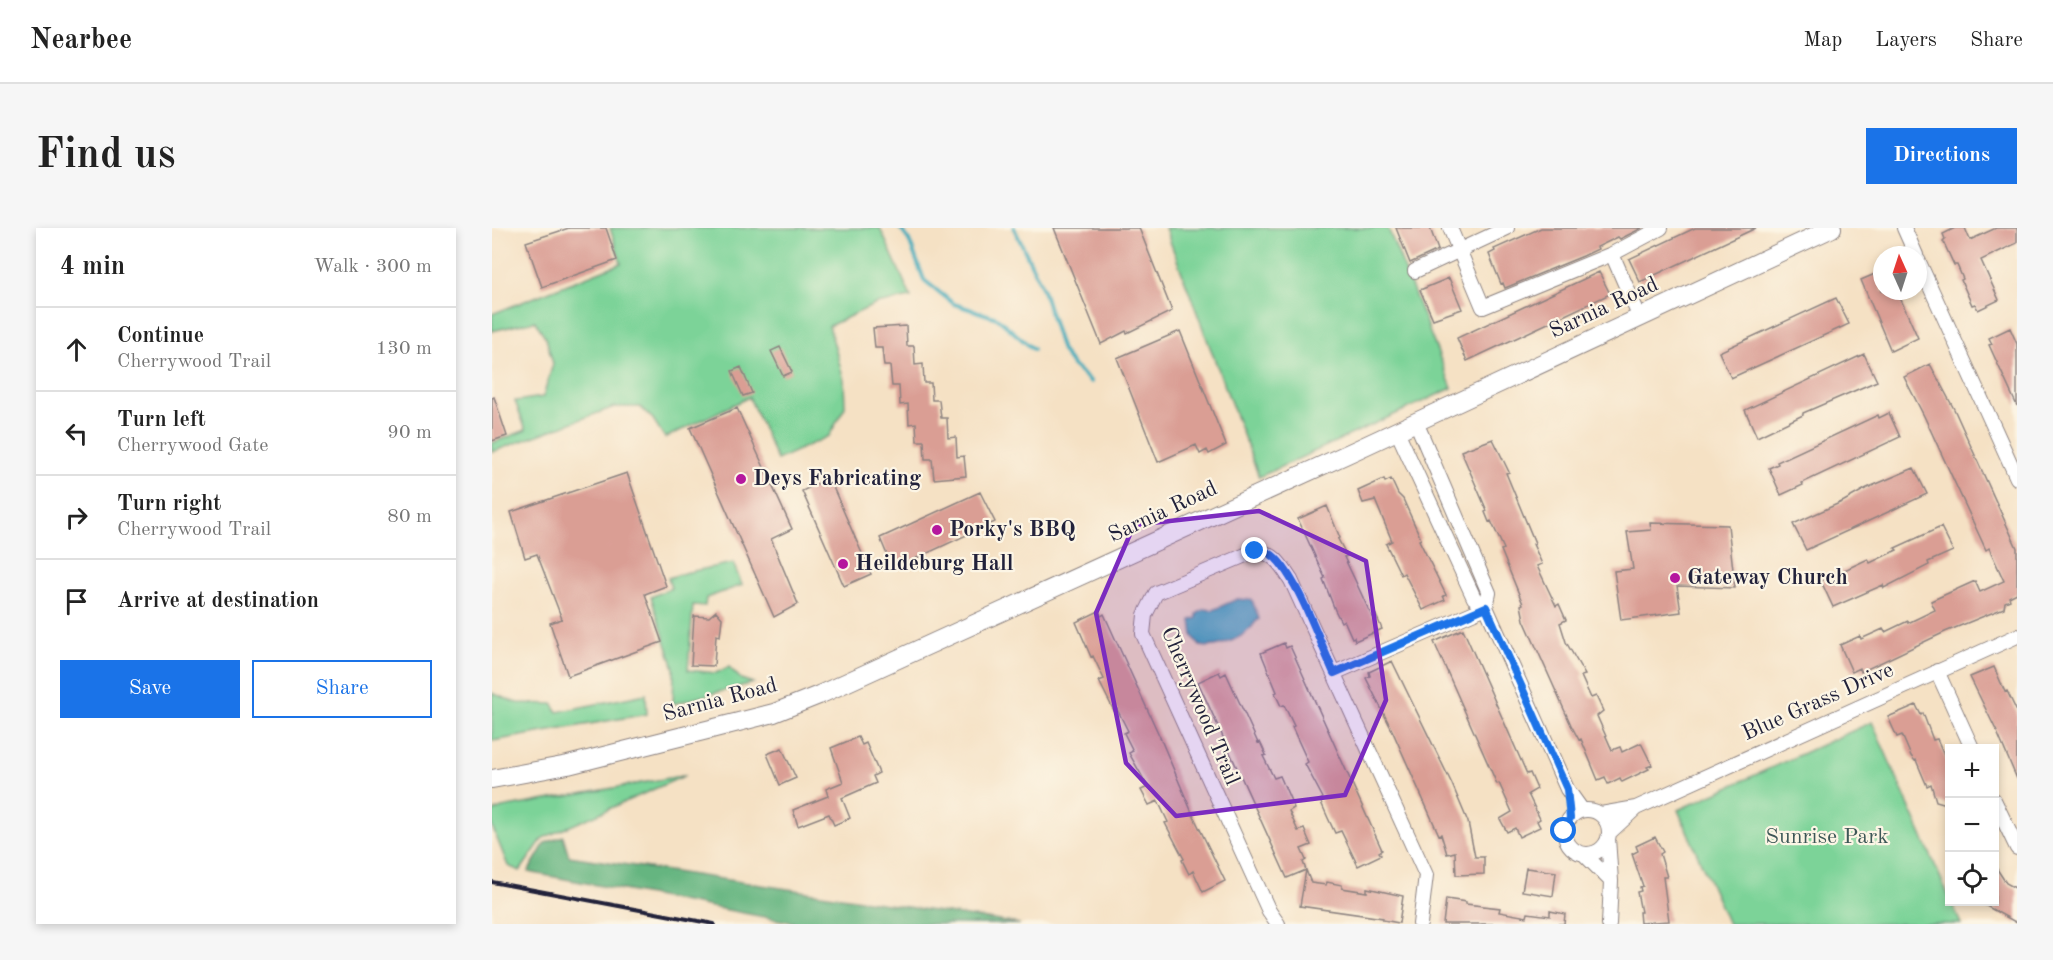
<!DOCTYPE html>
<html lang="en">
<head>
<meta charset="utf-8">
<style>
  body { margin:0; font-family:"Old Standard TT",serif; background:#f6f6f6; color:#222 }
  .controls { position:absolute; right:18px; bottom:18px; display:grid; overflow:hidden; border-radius:0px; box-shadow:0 3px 9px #0003 }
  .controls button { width:54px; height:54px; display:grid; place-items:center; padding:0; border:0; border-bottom:2px solid #e0e0e0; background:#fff; color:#222; font:30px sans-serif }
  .compass { position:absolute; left:1381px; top:18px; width:54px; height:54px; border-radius:50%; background:#fff; box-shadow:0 3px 9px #0003; rotate:357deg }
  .stop { position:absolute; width:18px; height:18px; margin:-14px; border:4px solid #1a73e8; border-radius:50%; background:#fff }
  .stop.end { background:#1a73e8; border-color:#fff; box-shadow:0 2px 6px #0008 }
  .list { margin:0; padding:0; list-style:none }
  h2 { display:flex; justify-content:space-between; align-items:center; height:78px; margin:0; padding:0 24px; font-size:26px }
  h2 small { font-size:20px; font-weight:400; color:#767676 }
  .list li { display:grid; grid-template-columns:39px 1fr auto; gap:18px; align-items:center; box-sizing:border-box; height:84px; padding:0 24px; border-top:2px solid #e0e0e0 }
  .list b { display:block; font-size:22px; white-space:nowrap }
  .list p { margin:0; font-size:20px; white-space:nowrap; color:#767676 }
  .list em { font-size:20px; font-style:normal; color:#767676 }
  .actions { display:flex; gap:12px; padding:18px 24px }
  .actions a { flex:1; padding:14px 0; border:2px solid #1a73e8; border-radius:0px; text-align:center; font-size:21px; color:#1a73e8 }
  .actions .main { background:#1a73e8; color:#fff }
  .icon { flex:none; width:33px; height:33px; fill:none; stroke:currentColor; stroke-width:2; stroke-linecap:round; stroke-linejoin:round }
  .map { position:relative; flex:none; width:1525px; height:696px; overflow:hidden; border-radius:0px }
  header { display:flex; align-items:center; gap:36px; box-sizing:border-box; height:84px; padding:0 30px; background:#fff; border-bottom:2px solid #e0e0e0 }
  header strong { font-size:28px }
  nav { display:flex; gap:33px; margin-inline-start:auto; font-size:21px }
  .intro { display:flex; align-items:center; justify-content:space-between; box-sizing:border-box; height:144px; padding:0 36px }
  h1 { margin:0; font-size:42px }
  .button { padding:15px 27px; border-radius:0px; background:#1a73e8; color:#fff; font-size:21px; font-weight:700 }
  main { display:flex; gap:36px; padding:0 36px }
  aside { flex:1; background:#fff; border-radius:0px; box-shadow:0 3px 9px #0003 }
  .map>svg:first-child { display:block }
  .green { fill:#7cd398; stroke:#4f7a6a; stroke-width:1.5 }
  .forest { fill:#65b580; stroke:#446c5e; stroke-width:1.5 }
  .water { fill:#3dabbb; stroke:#30667b; stroke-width:1.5 }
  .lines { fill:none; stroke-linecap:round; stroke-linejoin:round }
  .stream { stroke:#3dabbb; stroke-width:4 }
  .building { fill:#da9e94 }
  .minor-casing { stroke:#8c8280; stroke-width:16 }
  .major-casing { stroke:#8c8280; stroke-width:20 }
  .minor { stroke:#fff; stroke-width:14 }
  .major { stroke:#fff; stroke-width:18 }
  .rail { stroke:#22223b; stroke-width:4 }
  .route { stroke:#1a73e8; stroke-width:8 }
  .marked { fill:#7b2cbf; fill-opacity:0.2; stroke:#7b2cbf; stroke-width:4.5; stroke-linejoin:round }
  .poi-dot { fill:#b5179e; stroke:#fcf5e5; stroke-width:2 }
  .labels { text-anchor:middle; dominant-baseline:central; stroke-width:4.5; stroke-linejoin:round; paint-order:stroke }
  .street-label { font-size:22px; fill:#22223b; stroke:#fcf5e5 }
  .poi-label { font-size:22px; font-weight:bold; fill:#22223b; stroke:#fcf5e5; text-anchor:start }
  .park-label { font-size:22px; fill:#3d5757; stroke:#fcf5e5 }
</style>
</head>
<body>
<header>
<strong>Nearbee</strong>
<nav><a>Map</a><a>Layers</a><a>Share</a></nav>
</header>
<div class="intro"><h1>Find us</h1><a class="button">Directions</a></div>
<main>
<aside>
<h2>4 min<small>Walk · 300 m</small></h2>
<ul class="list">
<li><svg class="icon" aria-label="ahead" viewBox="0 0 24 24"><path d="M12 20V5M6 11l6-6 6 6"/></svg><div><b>Continue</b><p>Cherrywood Trail</p></div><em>130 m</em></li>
<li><svg class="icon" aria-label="left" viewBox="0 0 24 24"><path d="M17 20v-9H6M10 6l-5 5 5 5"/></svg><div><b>Turn left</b><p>Cherrywood Gate</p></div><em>90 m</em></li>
<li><svg class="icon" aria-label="right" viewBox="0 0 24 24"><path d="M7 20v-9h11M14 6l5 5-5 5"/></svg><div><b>Turn right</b><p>Cherrywood Trail</p></div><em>80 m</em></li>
<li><svg class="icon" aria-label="arrive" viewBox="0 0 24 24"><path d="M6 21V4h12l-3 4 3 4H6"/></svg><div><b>Arrive at destination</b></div></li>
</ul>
<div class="actions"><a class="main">Save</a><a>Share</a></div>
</aside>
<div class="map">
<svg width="1525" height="696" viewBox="0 0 1525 696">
  <rect width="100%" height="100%" fill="#fcf5e5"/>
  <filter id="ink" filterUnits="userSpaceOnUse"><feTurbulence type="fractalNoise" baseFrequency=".0167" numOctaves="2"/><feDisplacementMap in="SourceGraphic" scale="12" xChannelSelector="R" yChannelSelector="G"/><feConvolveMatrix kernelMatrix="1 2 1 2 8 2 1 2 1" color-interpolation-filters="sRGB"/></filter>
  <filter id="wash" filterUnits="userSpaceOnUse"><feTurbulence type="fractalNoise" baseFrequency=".008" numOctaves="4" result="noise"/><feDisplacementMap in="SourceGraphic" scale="24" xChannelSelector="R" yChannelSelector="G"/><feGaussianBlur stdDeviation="1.35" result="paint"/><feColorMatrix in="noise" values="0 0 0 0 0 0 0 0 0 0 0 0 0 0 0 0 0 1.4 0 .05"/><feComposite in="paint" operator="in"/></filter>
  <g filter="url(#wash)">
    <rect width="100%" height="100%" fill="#f5e1c4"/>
    <path class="green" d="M118 0H388L419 69 384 76 337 98 352 152 353 179 337 208 285 232 257 169 173 210 161 191 148 179H122L0 224V215L34 202 23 173 51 169 61 136 54 110 43 93 0 103V86L129 35Z
      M673 0H896L960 160 767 249Z
      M241 335 250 357 214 370 213 378 201 377 196 442 224 445 237 439 249 451 261 455 181 476 182 440 159 369 179 360 176 350 192 345Z
      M0 465 25 475 61 476 65 484 154 466 155 486 0 513Z
      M1380 494 1469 696H1236L1186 582Z
      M194 547 51 610 28 643 16 638 0 598V584L10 580Z"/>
    <path class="forest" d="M71 608 77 628 528 696H309L36 644 53 615Z"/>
    <path class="water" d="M745 371 760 372 767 391C762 394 762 397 758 401 747 412 723 421 708 418L701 408 699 392 705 390V386L712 381 721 382Z"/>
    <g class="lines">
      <path class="stream" d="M408 0 417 12 432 52 462 76 505 90 541 121
        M522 0 550 59 570 123 580 137 599 154"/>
    </g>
    <g id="blocks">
      <path class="building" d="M77 0H114L125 32 50 59 34 14Z
        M562 0H647L680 83 635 105 634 103 609 116Z
        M904 0H938L946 22 918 35Z
        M1049 0H1150L1128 11 1126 9 1105 19 1106 21 1091 28 1013 60 1011 55 1009 56 997 26 1003 23 1002 21Z
        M1203 0H1264L1148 54 1137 31Z
        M1463 0H1473L1478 12 1504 0H1525V15L1489 32 1507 72 1486 82 1483 76 1480 77 1469 52 1471 51 1465 37H1462L1451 13 1453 11 1451 6Z
        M1390 43V63H1405L1426 110 1399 123 1369 52Z
        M1107 44 1118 66 975 133 965 110Z
        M957 50 970 81 941 91 928 62Z
        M1344 70 1357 96 1239 150 1227 124Z
        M414 98 415 118H422L423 137 431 136 432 155H439L440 172H447L449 190H455L456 210 464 209 465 229 472 228 474 248 442 251 440 231H433L432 213H425L424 195 417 196 416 176 408 177 407 158H400L398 138H392L390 120H383L381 100Z
        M1518 100 1525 116V178L1497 117 1500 116 1497 110Z
        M688 103 734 217 717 226 715 222 708 226 704 217 666 234 625 130Z
        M288 119 300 144 291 148 279 123Z
        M1372 126 1385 153 1311 185V187L1265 209 1253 182Z
        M1438 136 1462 181 1525 320V365L1517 369 1518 372 1513 374 1512 380 1453 404 1369 444 1368 440 1360 444 1348 417 1368 408 1369 411 1391 401 1393 404 1416 393V395L1443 382 1439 373 1483 353 1488 364 1512 353 1497 320 1494 322 1432 188 1412 149Z
        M249 139 260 165 251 168 240 143Z
        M2 169 15 208 0 213V170Z
        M245 180 300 301 279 311 306 376 282 389 198 200Z
        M1397 185 1408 209 1310 255 1311 257 1289 267 1277 240 1286 236 1285 234 1386 187 1387 190Z
        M1001 211 1017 244 1014 245 1043 315 1041 316 1050 336 1045 338 1064 378 1067 376 1074 392 1068 395 1074 414 1093 447 1089 448 1099 470 1104 468 1111 483 1105 488 1120 522 1128 519 1130 524 1149 515 1160 537 1155 539 1157 541 1130 554 1128 550 1116 556 1113 549 1106 552 1089 511 1087 512 1079 497 1032 392 1029 377 1031 376 1009 322 1012 321 999 293 997 294 993 284 995 283 969 223Z
        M1422 240 1435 266 1314 322 1301 296 1352 273 1375 260Z
        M135 245 174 358 153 366 170 414 76 448 58 395 70 391 45 326 33 330 19 284Z
        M337 250 379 346 352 358 310 263Z
        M892 251 893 254 899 251 906 266 911 271 929 311 927 312 954 367 951 368 953 372 931 382 912 345 909 347 894 316 900 313 883 272 871 275 866 263Z
        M488 264 503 294 401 341 388 310Z
        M835 278 848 310 846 311 855 328 852 329 862 350 880 389 884 387 890 401 863 413 862 409 860 410 852 392 849 394 843 382 831 351 833 350 806 291Z
        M1158 295 1236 297 1243 360 1185 358 1189 384 1129 392 1122 343 1141 341 1135 304 1159 302Z
        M1449 299 1461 323 1436 334 1437 337 1392 360 1391 357 1341 379 1329 353 1376 331 1378 335 1405 322 1403 320Z
        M224 383 230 390 228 408 224 407 222 438 199 437 202 388 217 389Z
        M607 383 609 388 612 386 626 417 667 507 701 587 733 653 711 664 701 643 697 646 690 632 692 631 673 595 676 594 666 573 657 577 649 562 656 559 637 525 641 523 632 505 636 503 625 481 622 483 607 453 612 451 601 428 599 429 584 394Z
        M971 401 1035 546 1038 545 1045 561 1036 566 1048 591 1045 593 1048 599 1027 609 1023 600 1015 604 1008 591 1020 584 1007 555 1005 556 942 414Z
        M792 415 794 420 798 418 890 622 887 624 889 627 866 638 849 603 843 605 836 590 828 572 831 570 813 536 816 534 800 499 802 498 792 477 789 478 783 465 785 464 769 425Z
        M900 433 960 556 976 594 983 629H992V646L964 647 963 624 955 626 949 606 947 607 900 502 874 450 878 448 877 444Z
        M1502 439 1513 464 1515 463 1525 484V551L1505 504 1478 449Z
        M727 444 729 448 734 445 766 515 768 514 774 527 771 528 782 550 788 548 802 580 797 583 806 603 812 601 819 617 809 621 814 632 811 634 814 642 795 650 706 454Z
        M1424 477 1429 487 1431 485 1441 512 1445 511 1458 540V577L1444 573 1439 556 1435 558 1424 532 1423 533 1419 528 1410 507 1405 509 1396 489Z
        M366 509 370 517 374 515 387 545 381 548 384 555 350 570 358 590 342 597 337 586 306 598 301 582 336 568 334 561 351 554 339 520Z
        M290 520 304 550 288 557 275 526Z
        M1163 609 1171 624 1168 626 1175 649H1171L1177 693 1148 695 1147 684H1149L1145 664 1149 663 1148 659 1151 658 1140 626 1146 623 1144 618Z
        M1503 638 1514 655 1525 661V695L1487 674H1503Z
        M1034 640 1064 644 1061 668 1030 663Z
        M814 642 819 655 834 657 835 654 850 657V660L875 664V660L911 668 907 695 891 692V690L808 678Z
        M954 671 974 674V676L1008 680 1007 684 1035 689 1036 685 1058 688V683L1073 686 1072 696H951Z"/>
    </g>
  </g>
  <g filter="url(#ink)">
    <use href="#blocks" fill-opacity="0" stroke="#8c8280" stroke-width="1.5"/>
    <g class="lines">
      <g class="minor-casing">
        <path id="minor" d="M958 0 991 79 1120 26 1169 0
          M1412 0 1424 27
          M1120 26 1148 90
          M1426 32 1525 250
          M923 43 1015 0
          M924 194 997 365 994 379
          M905 203 982 370 994 379 1075 561 1090 582
          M1445 443 1480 520
          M842 445 994 379
          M1502 572 1525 620
          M1073 604a22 22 0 1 1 44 0a22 22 0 1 1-44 0Z
          M1109 586 1144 580 1525 408
          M1117 605 1144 580
          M1116 610 1119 653 1117 696
          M1092 626 1119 653
          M786 696 777 683 651 406 653 387 664 365 763 323C782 324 789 337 799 352L934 647 928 696"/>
      </g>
      <g class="major-casing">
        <path id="major" d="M0 551 76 537 219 501 282 485 327 467 864 222 1340 0"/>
      </g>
      <use href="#minor" class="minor"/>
      <use href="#major" class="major"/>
      <path class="rail" d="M0 654 222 696"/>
    </g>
  </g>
  <g class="lines" filter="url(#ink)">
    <path class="route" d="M763 323C767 323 773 323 777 325 802 339 829 417 842 445L994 379 1075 561 1078 590 1072 603"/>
  </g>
  <path class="marked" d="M767 283 874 333 894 472 853 567 684 588 634 535 604 385 642 297Z"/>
  <g class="poi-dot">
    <circle cx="249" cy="251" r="6"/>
    <circle cx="445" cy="302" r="6"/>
    <circle cx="351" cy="336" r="6"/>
    <circle cx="1183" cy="350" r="6"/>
  </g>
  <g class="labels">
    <g class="street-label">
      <text transform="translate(1112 80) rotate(-25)">Sarnia Road</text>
      <text transform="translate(671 284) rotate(-25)">Sarnia Road</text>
      <text transform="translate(228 472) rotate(-15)">Sarnia Road</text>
      <text transform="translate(1326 474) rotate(-24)">Blue Grass Drive</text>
      <text transform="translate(708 478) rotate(67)">Cherrywood Trail</text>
    </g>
    <g class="poi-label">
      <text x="261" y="251">Deys Fabricating</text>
      <text x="457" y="302">Porky's BBQ</text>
      <text x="363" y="336">Heildeburg Hall</text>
      <text x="1195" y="350">Gateway Church</text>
    </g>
    <g class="park-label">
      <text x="1335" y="609">Sunrise Park</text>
    </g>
  </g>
</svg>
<div class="controls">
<button>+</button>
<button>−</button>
<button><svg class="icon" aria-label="locate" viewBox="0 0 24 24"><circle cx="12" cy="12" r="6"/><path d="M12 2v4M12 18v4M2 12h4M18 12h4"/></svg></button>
</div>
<svg class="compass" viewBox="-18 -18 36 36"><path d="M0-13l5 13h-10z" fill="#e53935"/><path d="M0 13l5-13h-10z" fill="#767676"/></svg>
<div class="stop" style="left:1072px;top:603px"></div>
<div class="stop end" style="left:763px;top:323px"></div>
</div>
</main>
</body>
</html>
